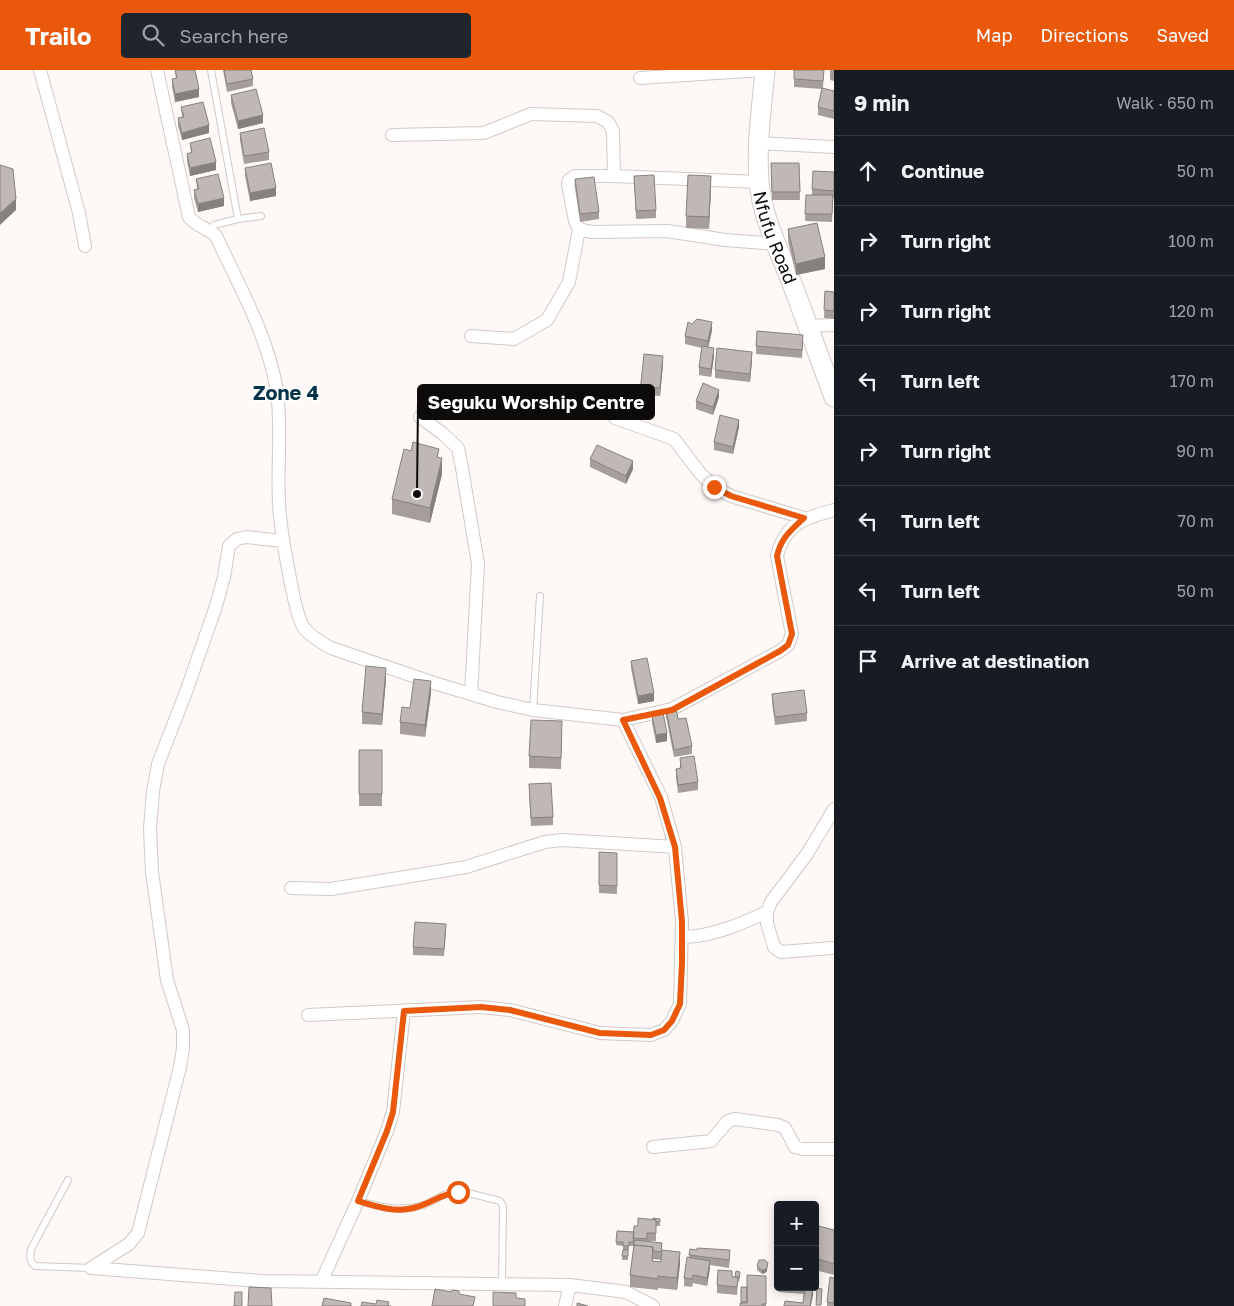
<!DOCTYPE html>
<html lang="en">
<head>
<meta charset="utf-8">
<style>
  body { margin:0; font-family:"Golos Text",sans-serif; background:#20242c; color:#f1f3f6 }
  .controls { position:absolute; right:15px; bottom:15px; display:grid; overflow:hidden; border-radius:5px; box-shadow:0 2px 12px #0003 }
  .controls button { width:45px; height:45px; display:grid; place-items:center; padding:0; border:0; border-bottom:1px solid #363941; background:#171b24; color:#f1f3f6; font:25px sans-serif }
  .stop { position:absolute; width:15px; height:15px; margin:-11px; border:4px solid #ea580c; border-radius:50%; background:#fff }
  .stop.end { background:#ea580c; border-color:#fff; box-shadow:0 1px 5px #0008 }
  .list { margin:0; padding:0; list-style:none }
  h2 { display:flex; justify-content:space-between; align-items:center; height:65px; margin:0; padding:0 20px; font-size:21px }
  h2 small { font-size:16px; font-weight:400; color:#9ea1a6 }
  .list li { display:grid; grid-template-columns:32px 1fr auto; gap:15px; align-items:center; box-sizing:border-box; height:70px; padding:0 20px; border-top:1px solid #363941 }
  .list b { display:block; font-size:19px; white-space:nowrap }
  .list em { font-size:16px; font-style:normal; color:#9ea1a6 }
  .icon { flex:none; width:28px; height:28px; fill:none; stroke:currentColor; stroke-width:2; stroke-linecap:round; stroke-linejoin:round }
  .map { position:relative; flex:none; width:834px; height:1236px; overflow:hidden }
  header { display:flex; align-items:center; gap:30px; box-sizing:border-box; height:70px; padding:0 25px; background:#ea580c; color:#fff }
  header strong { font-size:24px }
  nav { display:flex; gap:28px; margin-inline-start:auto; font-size:18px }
  .search { width:350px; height:45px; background:#20242c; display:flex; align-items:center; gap:12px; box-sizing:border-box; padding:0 18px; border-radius:5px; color:#9ea1a6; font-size:19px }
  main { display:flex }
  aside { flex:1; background:#171b24 }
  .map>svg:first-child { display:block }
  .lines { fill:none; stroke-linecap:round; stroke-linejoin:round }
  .lane-casing { stroke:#d1c9c6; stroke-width:8 }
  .street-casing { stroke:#d1c9c6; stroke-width:14 }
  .secondary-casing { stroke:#d1c9c6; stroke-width:21 }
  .lane { stroke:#fff; stroke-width:6 }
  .street { stroke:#fff; stroke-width:12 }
  .secondary { stroke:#fff; stroke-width:19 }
  .wall { fill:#a59e9d }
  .shaded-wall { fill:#86817f }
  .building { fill:#c0b8b6; stroke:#86817f }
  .route { stroke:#ea580c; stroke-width:6 }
  .labels { text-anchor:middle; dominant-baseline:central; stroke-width:4; stroke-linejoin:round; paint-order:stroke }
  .street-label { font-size:18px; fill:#0d0b0a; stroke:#fff }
  .quarter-label { font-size:20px; font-weight:bold; fill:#053348; stroke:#fff }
  .leader { fill:none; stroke:#0d0b0a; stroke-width:2 }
  .callout-dot { fill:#0d0b0a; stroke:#fff; stroke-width:2 }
  .callout { fill:#0d0b0a; stroke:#0d0b0a; stroke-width:2 }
  .callout-label { font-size:19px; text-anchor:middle; font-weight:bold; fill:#fff }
</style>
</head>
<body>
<header>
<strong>Trailo</strong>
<div class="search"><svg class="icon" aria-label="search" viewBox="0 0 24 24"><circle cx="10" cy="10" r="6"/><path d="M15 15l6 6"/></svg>Search here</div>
<nav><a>Map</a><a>Directions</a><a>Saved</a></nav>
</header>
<main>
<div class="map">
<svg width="834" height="1236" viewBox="0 0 834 1236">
  <rect width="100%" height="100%" fill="#fef8f6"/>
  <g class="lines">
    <g class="lane-casing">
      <path id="lane" d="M211 0 238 149
        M212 161 214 155 238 149 261 146
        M533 640 540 526
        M68 1110 31 1179C30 1186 29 1191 35 1196L91 1198
        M358 1131C381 1137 402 1143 426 1134 434 1131 442 1124 450 1123 466 1120 485 1128 500 1131L503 1136 502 1215"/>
    </g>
    <g class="street-casing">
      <path id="street" d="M40 0 79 143 85 176
        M157 0 189 147C197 157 208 158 216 166 239 216 268 266 277 321 282 358 277 395 279 432 280 460 286 487 291 514 294 527 297 548 304 558 311 567 322 573 331 578L434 613 497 632 533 640 623 650 672 639 780 581 788 575 792 564 777 486C785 453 805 448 834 440
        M640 8 763 0
        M392 65 484 63 531 44 597 46 608 52 613 61 614 106 759 112
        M759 73 834 77
        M579 159 592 162 667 161 725 170 776 174
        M808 256 834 255
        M471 266 514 269 547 250 569 212 579 159 575 151 568 114 569 110 575 106H614
        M420 347 442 363 458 378 462 398 478 494 471 624
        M615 348 674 369 700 403 714 417 731 426 804 448
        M291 818 331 819 430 803 466 797 545 772 562 770 675 777
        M682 867C711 867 741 854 767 842
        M832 878 781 882 774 877 767 853V842L771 832 807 784 834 739
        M308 945 481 937 510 940 600 963 651 965 664 960 672 951 680 934 682 852 675 777 661 727 623 650
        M653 1077 711 1071 728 1051 735 1049 778 1055 785 1058 795 1077 803 1079H834
        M91 1198 129 1174 138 1163 180 997 183 978V960L167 910 152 802 150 759 153 721 158 694 186 622 216 536 224 507 229 476 237 469 246 467 283 471
        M91 1198 261 1211 570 1215 626 1222 653 1236
        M321 1212 358 1131 387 1061 393 1042 404 941
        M565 1236 570 1215"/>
    </g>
    <g class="secondary-casing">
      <g id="secondary">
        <path id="s1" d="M765 0C762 36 756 74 759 111 762 148 780 182 793 216 807 253 820 290 834 327"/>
      </g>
    </g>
    <use href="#lane" class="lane"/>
    <use href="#street" class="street"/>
    <use href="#secondary" class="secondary"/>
  </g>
  <path class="wall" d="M175 0 199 27 175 32 172 17V9H176Z
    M223 0H251L253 9V16L227 22Z
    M824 0 823 18 834 21V49L818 45V37L822 19 794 17V9Z
    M830 0H834V18V11L830 10Z
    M231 25 263 53 238 59 231 33Z
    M181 37 209 63 182 70 178 56V48L182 47Z
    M240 63 269 82V90L244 94 240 70Z
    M190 73 216 100 190 106 187 91V84L191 83Z
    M771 93H799L800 130H772Z
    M245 98 276 126 250 131 245 106Z
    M834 102V128H833L832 152 805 151 806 125H812V119Z
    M634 106 656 140V148L636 149Z
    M196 109 224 136 198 142 194 128V120L197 119Z
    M575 109 599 142V149L580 152 575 117Z
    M711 118 709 159 686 158V146Z
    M788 159 825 199 796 205 788 171Z
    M825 221 834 222V249L824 248Z
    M712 260 708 277 714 286 711 307 699 305V297L702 278 685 274V266Z
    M803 273 802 288 756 284V276Z
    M752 290 750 312 715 308V300Z
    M663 294 660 326 648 325 647 331 640 330V322Z
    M719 327 713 345 696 339V331Z
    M739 357 733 384 714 380V372Z
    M590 389 633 399 626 414 590 397Z
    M442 404 430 453 392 444V429Z
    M631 591 654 631 638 634 631 598Z
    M386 609 382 655 362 654V642Z
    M431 623 425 667 400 664V652Z
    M772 624 807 643V651L775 655 772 632Z
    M666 639 678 649 692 676V684L674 687 666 647Z
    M652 645 667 671 656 673 652 653Z
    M562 663 561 699 529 698V686Z
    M359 680H382V736H359Z
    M680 688 698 712V720L678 723 676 707V699L680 698Z
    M529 722 553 747V755L531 756Z
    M599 782 617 783V824L599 823Z
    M446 862 444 886 413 885V877Z
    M653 1149H660V1156H656V1171H647V1172L662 1173 661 1190 653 1189V1191L680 1194 677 1220 658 1218V1220L630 1217V1205L634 1176H629V1180H628V1190H622L623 1176 616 1175 617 1161 634 1162 638 1156Z
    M815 1155 834 1160V1205L815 1200Z
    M690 1179 730 1188 729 1198 710 1195 707 1216 693 1213 692 1217 684 1216V1208L689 1187Z
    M768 1193 767 1201 765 1203 762 1204 757 1200V1196Z
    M778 1195V1215H775V1207Z
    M740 1206 739 1212H738L737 1225 717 1223V1215L732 1207Z
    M766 1206V1236H740L741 1233V1217H747Z
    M834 1208V1236H827V1232Z
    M779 1217H813V1225L803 1233 804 1224 779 1222Z"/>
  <path class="shaded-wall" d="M199 19V27L175 32V24Z
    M263 45V53L238 59V51Z
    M209 55V63L182 70V63Z
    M216 92V100L190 106V98Z
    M711 106V118L709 159V147Z
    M276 118V126L250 131V123Z
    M224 128V136L198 142V134Z
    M16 129V140L0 155V143Z
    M825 187V199L796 205V194Z
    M712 252V260L708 279V271Z
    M714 278V286L711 307V299Z
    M752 282V290L750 312V304Z
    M663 286V294L660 326V318Z
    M719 320V327L713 345V337Z
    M739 350V357L733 384V377Z
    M442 388V404L430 453V438Z
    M633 391V399L626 414V406Z
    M386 598V609L382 655V644Z
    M431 611V623L425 667V655Z
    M654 623V631L638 634V626Z
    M667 663V671L656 673V665Z
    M680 1182V1194L677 1220V1208Z
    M710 1191V1199L707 1216V1208Z
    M767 1197V1201L765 1203 762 1204V1200Z
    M813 1217V1225L811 1236H810Z"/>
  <path class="building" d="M175 0H195L199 19 175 24 172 9 177 8Z
    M224 0H251L253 9 227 14Z
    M794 0H824L823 11 794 9Z
    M822 18 834 21V41L818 37Z
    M256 19 263 45 238 51 231 25Z
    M203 32 209 55 182 63 178 48 184 47 181 37Z
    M264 58 269 82 244 86 240 63Z
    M210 68 216 92 190 98 187 84 192 82 190 73Z
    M271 93 276 118 250 123 245 98Z
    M771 93H799L800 122H772Z
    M0 95 13 99 16 129 0 143Z
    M813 101 834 102V121L812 119Z
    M218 104 224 128 198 134 194 120 199 119 196 109Z
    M654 105 656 140 636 141 634 106Z
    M688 105 711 106 709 147 686 146Z
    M594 107 599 142 580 144 575 109Z
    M806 125H833L832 144H805Z
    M817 153 825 187 796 194 788 159Z
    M825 221 834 222V241L824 240Z
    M697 249 712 252 708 271 685 266 688 252 692 254Z
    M757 261 803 265 802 280 756 276Z
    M702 276 714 278 711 299 699 297Z
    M717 278 752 282 750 304 715 300Z
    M644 284 663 286 660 318 648 317 647 323 640 322Z
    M703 313 719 320 713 337 696 331Z
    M720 345 739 350 733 377 714 372Z
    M413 372 439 379 437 387 442 388 430 438 392 429 404 379 411 381Z
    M597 375 633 391 626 406 590 389Z
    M647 588 654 623 638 626 631 591Z
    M366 596 386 598 382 644 362 642Z
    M414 609 431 611 425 655 400 652 402 637 410 638Z
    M804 620 807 643 775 647 772 624Z
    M676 637 678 649 686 648 692 676 674 680 666 639Z
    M663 643 667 663 656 665 652 645Z
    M531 650 562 651 561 688 529 686Z
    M359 680H382V724H359Z
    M694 686 698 712 678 715 676 699 681 698 680 688Z
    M551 713 553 747 531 748 529 714Z
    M599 782 617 783V816L599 815Z
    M415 852 446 854 444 879 413 877Z
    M638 1148 656 1150V1163H647V1169L633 1168 634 1156H638Z
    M653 1148 660 1149V1152H656V1150L653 1149Z
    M815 1155 834 1160V1194L815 1188Z
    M617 1161 634 1162 633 1172H629V1176H623V1172H616Z
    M635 1170 662 1173 661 1182 653 1181V1177L634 1175Z
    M634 1175 653 1177 652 1191 661 1192 662 1180 680 1182 677 1208 658 1206V1209L630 1205Z
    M697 1178 730 1180 729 1190 689 1185 690 1179 697 1180Z
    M623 1180H628V1186H622Z
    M687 1187 710 1191 707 1208 693 1205 692 1209 684 1208Z
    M759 1190H765L768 1193 767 1197 765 1200H762L757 1196Z
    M775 1195H778V1207H775Z
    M718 1200 732 1201V1207H738L737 1217 717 1215Z
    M736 1201 740 1202 739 1208 738 1207H735Z
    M747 1205 766 1206V1234H762V1236H740V1233H747Z
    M830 1207 834 1208V1233L827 1232Z
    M249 1217 271 1218 272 1236H248Z
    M741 1217H747V1232H741Z
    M805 1217H813L810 1236H784L785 1231 803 1233Z
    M817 1218 822 1219 821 1235H816Z
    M435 1219 451 1222 452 1220 459 1221V1224L475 1227 473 1236H432Z
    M235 1222H242V1236H234Z
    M493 1222 516 1223V1228L525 1229V1236H493Z
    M324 1228 351 1233V1236H322Z
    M377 1230 389 1232 388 1236H391H361L362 1232 376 1234Z
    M577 1233 588 1236H577Z"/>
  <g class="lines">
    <path class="route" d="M458 1122C442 1123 429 1135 413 1138 395 1143 375 1136 358 1131L387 1061 393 1042 404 941 481 937 510 940 600 963 651 965 664 960 672 951 680 934 682 893V852L675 777 660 728 623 650 672 640 780 581 788 575 792 564 777 486C781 468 791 460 804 448L731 426 714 417"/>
  </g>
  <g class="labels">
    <g class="street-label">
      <text stroke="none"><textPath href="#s1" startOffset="170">Nfufu Road</textPath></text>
    </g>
    <g class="quarter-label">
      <text x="286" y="322">Zone 4</text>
    </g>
  </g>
  <path class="leader" d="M417 424L418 332"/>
  <circle class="callout-dot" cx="417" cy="424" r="5"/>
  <rect class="callout" x="418" y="315" width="236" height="34" rx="5"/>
  <g class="callout-label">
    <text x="536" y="339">Seguku Worship Centre</text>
  </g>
</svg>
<div class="controls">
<button>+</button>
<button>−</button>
</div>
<div class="stop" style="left:458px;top:1122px"></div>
<div class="stop end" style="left:714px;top:417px"></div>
</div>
<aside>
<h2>9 min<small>Walk · 650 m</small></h2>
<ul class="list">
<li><svg class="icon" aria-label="ahead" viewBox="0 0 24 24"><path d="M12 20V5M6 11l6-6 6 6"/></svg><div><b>Continue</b></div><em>50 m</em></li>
<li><svg class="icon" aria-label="right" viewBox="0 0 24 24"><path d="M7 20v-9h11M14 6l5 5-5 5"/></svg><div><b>Turn right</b></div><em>100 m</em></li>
<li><svg class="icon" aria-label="right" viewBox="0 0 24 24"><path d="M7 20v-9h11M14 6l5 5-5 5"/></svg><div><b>Turn right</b></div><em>120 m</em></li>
<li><svg class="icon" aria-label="left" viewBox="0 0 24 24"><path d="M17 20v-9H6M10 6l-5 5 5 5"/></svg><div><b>Turn left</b></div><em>170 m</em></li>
<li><svg class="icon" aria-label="right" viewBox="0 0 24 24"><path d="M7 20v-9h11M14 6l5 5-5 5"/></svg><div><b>Turn right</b></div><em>90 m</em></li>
<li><svg class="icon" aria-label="left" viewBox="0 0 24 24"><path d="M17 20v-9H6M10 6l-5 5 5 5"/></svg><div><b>Turn left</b></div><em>70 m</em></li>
<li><svg class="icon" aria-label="left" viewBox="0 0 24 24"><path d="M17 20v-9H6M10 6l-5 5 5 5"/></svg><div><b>Turn left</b></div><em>50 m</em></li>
<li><svg class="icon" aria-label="arrive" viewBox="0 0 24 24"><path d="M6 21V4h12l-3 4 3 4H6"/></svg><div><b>Arrive at destination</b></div></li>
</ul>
</aside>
</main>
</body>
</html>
